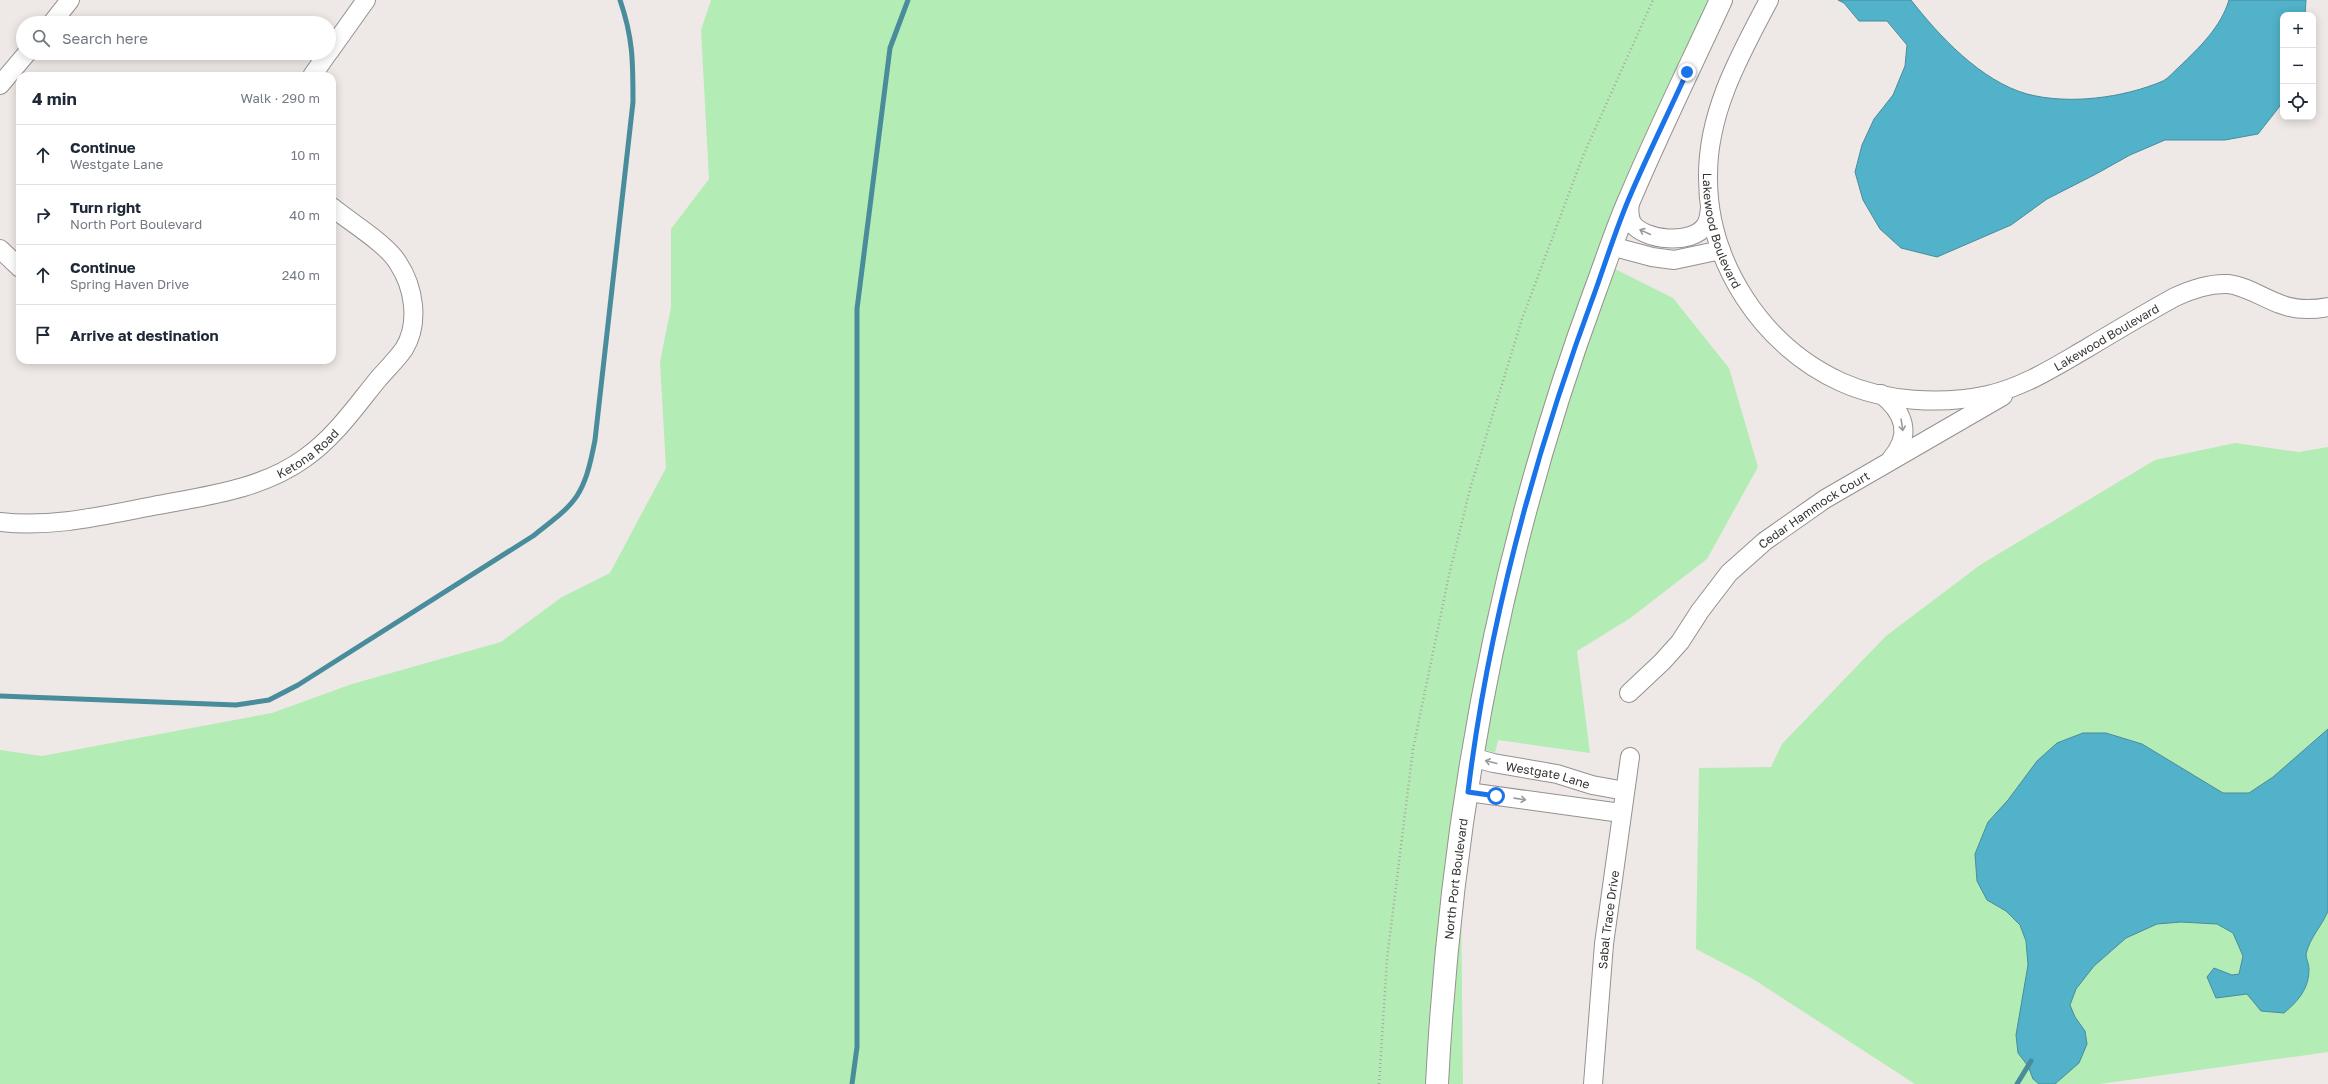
<!DOCTYPE html>
<html lang="en">
<head>
<meta charset="utf-8">
<style>
  body { margin:0; font-family:"Golos Text",sans-serif; background:#f6f6f7; color:#1f2937 }
  .controls { position:absolute; right:12px; top:12px; display:grid; overflow:hidden; border-radius:8px; box-shadow:0 2px 10px #0003 }
  .controls button { width:36px; height:36px; display:grid; place-items:center; padding:0; border:0; border-bottom:1px solid #e0e1e3; background:#fff; color:#1f2937; font:20px sans-serif }
  .stop { position:absolute; width:12px; height:12px; margin:-9px; border:3px solid #1a73e8; border-radius:50%; background:#fff }
  .stop.end { background:#1a73e8; border-color:#fff; box-shadow:0 1px 4px #0008 }
  .list { margin:0; padding:0; list-style:none }
  h2 { display:flex; justify-content:space-between; align-items:center; height:52px; margin:0; padding:0 16px; font-size:17px }
  h2 small { font-size:13px; font-weight:400; color:#747a83 }
  .list li { display:grid; grid-template-columns:26px 1fr auto; gap:12px; align-items:center; box-sizing:border-box; height:60px; padding:0 16px; border-top:1px solid #e0e1e3 }
  .list b { display:block; font-size:15px; white-space:nowrap }
  .list p { margin:0; font-size:13px; white-space:nowrap; color:#747a83 }
  .list em { font-size:13px; font-style:normal; color:#747a83 }
  .icon { flex:none; width:22px; height:22px; fill:none; stroke:currentColor; stroke-width:2; stroke-linecap:round; stroke-linejoin:round }
  .map { position:relative; flex:none; width:2328px; height:1084px; overflow:hidden }
  .search { position:absolute; background:#fff; box-shadow:0 2px 10px #0003; left:16px; top:16px; width:320px; height:44px; display:flex; align-items:center; gap:10px; box-sizing:border-box; padding:0 14px; border-radius:22px; color:#747a83; font-size:15px }
  .panel { position:absolute; background:#fff; box-shadow:0 2px 10px #0003; left:16px; top:72px; width:320px; height:292px; border-radius:12px }
  .map>svg:first-child { display:block }
  .green { fill:#b3ecb4 }
  .water { fill:#51b2c9; stroke:#498c9c }
  .lines { fill:none; stroke-linecap:round; stroke-linejoin:round }
  .stream { stroke:#498c9c; stroke-width:5 }
  .minor-casing { stroke:#96918e; stroke-width:20 }
  .tertiary-casing { stroke:#96918e; stroke-width:24 }
  .path { stroke:#a9a5a2; stroke-width:2.5; stroke-dasharray:1 3; stroke-linecap:butt }
  .minor { stroke:#fff; stroke-width:18 }
  .tertiary { stroke:#fff; stroke-width:22 }
  .oneway { stroke:#9a9a99 }
  .route { stroke:#1a73e8; stroke-width:5 }
  .labels { text-anchor:middle; dominant-baseline:central; stroke-width:4; stroke-linejoin:round; paint-order:stroke }
  .street-label { font-size:12px; fill:#363433; stroke:#fcf6f3 }
</style>
</head>
<body>
<div class="map">
<svg width="2328" height="1084" viewBox="0 0 2328 1084">
  <rect width="100%" height="100%" fill="#eee9e6"/>
  <path class="green" d="M711 0H1711L1625 186H1622L1621 194 1528 464 1427 1084H0V750L42 756 272 713 352 684 501 642 562 597 610 573 666 468 660 362 671 307V229L709 179 701 30Z
    M1613 268 1673 298 1729 368 1758 467 1707 559 1629 619 1577 651 1590 753 1498 740 1495 753 1483 749 1495 678 1545 470Z
    M2235 443 2299 452 2328 447V1052L2100 1084H1915L1753 979 1696 949 1699 768 1771 767 1782 744 1886 636 1980 565 2155 460Z
    M1461 901 1463 1084H1446Z"/>
  <path class="water" d="M1838 0H1911C1939 36 1981 81 2027 94 2069 105 2123 98 2163 81 2169 78 2174 71 2179 67 2199 48 2221 27 2229 0H2306L2305 15H2283V102L2258 134 2225 140H2165L2130 155 2096 174 2047 199 2011 225 1937 257 1901 248 1880 229 1863 200 1855 172 1862 145 1874 119 1893 95 1905 66 1907 45 1887 21H1859L1844 3Z
    M2328 729V911C2322 926 2310 937 2306 954 2306 959 2309 964 2309 969 2309 989 2298 1001 2284 1013L2261 1011 2247 994 2216 998 2207 977 2214 968 2232 975 2239 974 2243 956 2233 933 2217 924 2181 922 2157 924 2126 938 2094 966 2076 989 2070 1005 2075 1017 2085 1031 2087 1044 2079 1063 2055 1084H2039L2033 1079 2028 1066 2018 1053 2016 1035 2028 965 2026 941 2020 925 2006 911 1987 900 1977 881 1975 854 1988 822 2008 800 2037 761 2057 743 2083 733H2106L2142 744 2223 793H2249L2273 777Z"/>
  <g class="lines">
    <path class="stream" d="M0 696 236 705 269 700 298 685 533 536C577 502 584 497 595 440L633 102C633 61 633 38 620 0
      M852 1084 857 1047V309L890 48 908 0
      M2017 1084 2031 1061"/>
    <g class="minor-casing">
      <g id="minor">
        <path id="s1" d="M1769 0C1740 55 1708 111 1708 175 1707 262 1762 346 1841 382 1885 402 1942 405 1988 395 2023 387 2053 368 2084 350 2114 332 2144 314 2175 297 2192 289 2209 283 2228 284 2246 286 2263 298 2280 304 2295 310 2312 310 2328 307"/>
        <path d="M52 23 70 0"/>
        <path d="M329 52 366 0"/>
        <path d="M312 76 328 53"/>
        <path d="M0 85 27 53"/>
        <path d="M1630 199C1629 207 1628 215 1632 223 1644 241 1692 245 1705 226 1709 221 1709 215 1710 208"/>
        <path d="M1611 246 1652 257 1674 260 1721 250"/>
        <path d="M0 249 20 268"/>
        <path d="M1881 394C1905 413 1912 435 1891 459"/>
        <path id="s2" d="M0 522C52 528 101 516 153 506 205 496 261 490 305 458 335 437 356 406 379 378 387 369 397 359 404 349 420 323 414 287 398 263 387 244 350 222 332 207"/>
        <path id="s3" d="M1629 693 1662 662 1680 642 1700 611 1729 573 1765 541 1825 499 2003 396"/>
        <path id="s4" d="M1472 757 1493 763 1557 774 1592 785 1625 791"/>
        <path d="M1468 792 1621 813"/>
        <path id="s5" d="M1593 1084 1604 944 1630 757"/>
      </g>
    </g>
    <g class="tertiary-casing">
      <g id="tertiary">
        <path id="s6" d="M1437 1084C1451 814 1501 545 1595 291 1607 259 1617 227 1631 196 1659 130 1691 65 1721 0"/>
      </g>
    </g>
    <path class="path" d="M1379 1084 1387 959 1413 749 1449 575 1470 489 1522 319 1583 156 1653 0"/>
    <use href="#minor" class="minor"/>
    <use href="#tertiary" class="tertiary"/>
  </g>
  <defs><path id="oneway-shaft" d="M-6 0H5M1.5-3L5.5 0L1.5 3" fill="none" stroke-width="1.6" stroke-linecap="round" stroke-linejoin="round"/></defs>
  <g class="oneway">
    <use href="#oneway-shaft" transform="translate(1645 232) rotate(-155)"/>
    <use href="#oneway-shaft" transform="translate(1902 425) rotate(81)"/>
    <use href="#oneway-shaft" transform="translate(1491 762) rotate(-166)"/>
    <use href="#oneway-shaft" transform="translate(1520 799) rotate(8)"/>
  </g>
  <g class="lines">
    <path class="route" d="M1496 796 1468 792C1489 620 1536 450 1596 289 1607 258 1617 226 1630 196 1648 154 1668 114 1687 72"/>
  </g>
  <g class="labels">
    <g class="street-label">
      <text stroke="none"><textPath href="#s1" startOffset="245">Lakewood Boulevard</textPath></text>
      <text stroke="none"><textPath href="#s1" startOffset="729">Lakewood Boulevard</textPath></text>
      <text stroke="none"><textPath href="#s2" startOffset="320">Ketona Road</textPath></text>
      <text stroke="none"><textPath href="#s3" startOffset="263">Cedar Hammock Court</textPath></text>
      <text stroke="none"><textPath href="#s4" startOffset="78">Westgate Lane</textPath></text>
      <text stroke="none"><textPath href="#s6" startOffset="206">North Port Boulevard</textPath></text>
      <text stroke="none"><textPath href="#s5" startOffset="165">Sabal Trace Drive</textPath></text>
    </g>
  </g>
</svg>
<div class="controls">
<button>+</button>
<button>−</button>
<button><svg class="icon" aria-label="locate" viewBox="0 0 24 24"><circle cx="12" cy="12" r="6"/><path d="M12 2v4M12 18v4M2 12h4M18 12h4"/></svg></button>
</div>
<div class="stop" style="left:1496px;top:796px"></div>
<div class="stop end" style="left:1687px;top:72px"></div>
<div class="search"><svg class="icon" aria-label="search" viewBox="0 0 24 24"><circle cx="10" cy="10" r="6"/><path d="M15 15l6 6"/></svg>Search here</div>
<section class="panel">
<h2>4 min<small>Walk · 290 m</small></h2>
<ul class="list">
<li><svg class="icon" aria-label="ahead" viewBox="0 0 24 24"><path d="M12 20V5M6 11l6-6 6 6"/></svg><div><b>Continue</b><p>Westgate Lane</p></div><em>10 m</em></li>
<li><svg class="icon" aria-label="right" viewBox="0 0 24 24"><path d="M7 20v-9h11M14 6l5 5-5 5"/></svg><div><b>Turn right</b><p>North Port Boulevard</p></div><em>40 m</em></li>
<li><svg class="icon" aria-label="ahead" viewBox="0 0 24 24"><path d="M12 20V5M6 11l6-6 6 6"/></svg><div><b>Continue</b><p>Spring Haven Drive</p></div><em>240 m</em></li>
<li><svg class="icon" aria-label="arrive" viewBox="0 0 24 24"><path d="M6 21V4h12l-3 4 3 4H6"/></svg><div><b>Arrive at destination</b></div></li>
</ul>
</section>
</div>
</body>
</html>
